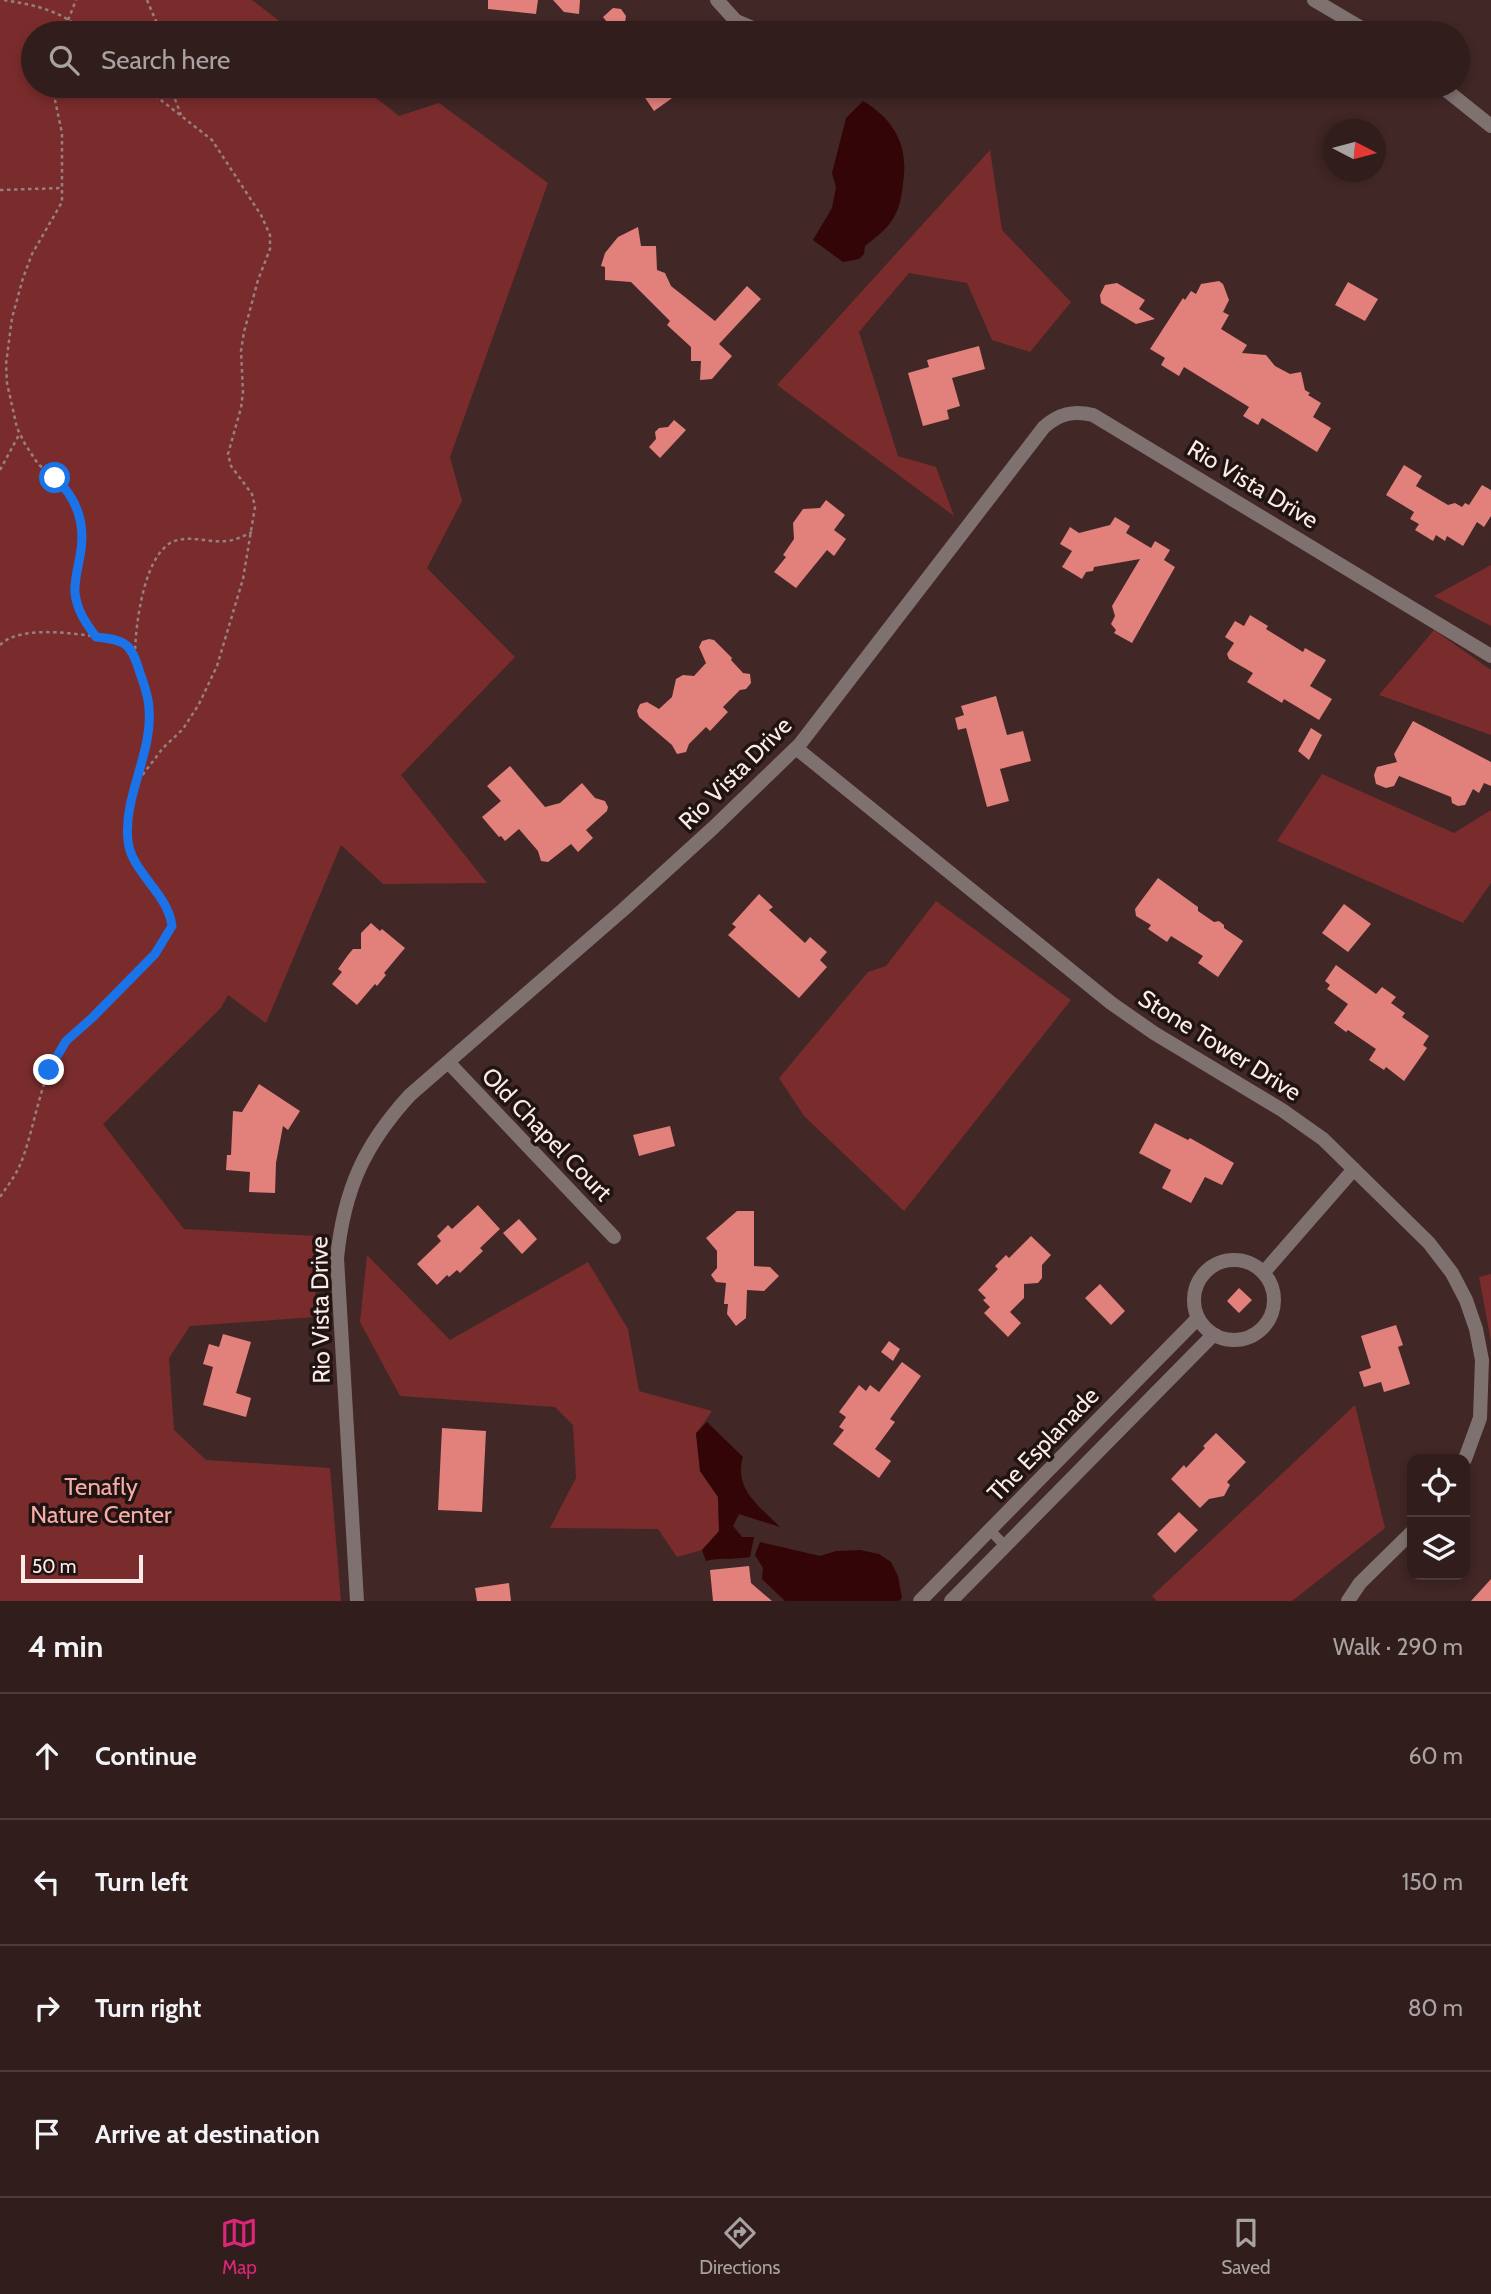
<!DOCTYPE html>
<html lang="en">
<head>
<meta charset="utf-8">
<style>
  body { margin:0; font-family:Cabin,sans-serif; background:#392625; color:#f1f3f6 }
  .controls { position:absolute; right:21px; bottom:21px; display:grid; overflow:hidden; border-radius:14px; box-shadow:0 4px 10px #0003 }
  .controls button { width:63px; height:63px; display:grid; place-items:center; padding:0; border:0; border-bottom:2px solid #4c3b3b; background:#311d1c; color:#f1f3f6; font:35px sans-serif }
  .compass { position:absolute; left:1323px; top:119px; width:63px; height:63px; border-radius:50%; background:#311d1c; box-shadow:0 4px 10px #0003; rotate:96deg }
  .scale { position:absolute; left:21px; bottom:18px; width:122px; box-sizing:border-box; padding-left:7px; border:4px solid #fdebe9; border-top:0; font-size:19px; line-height:24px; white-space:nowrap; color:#fdebe9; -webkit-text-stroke:5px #201413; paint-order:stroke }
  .stop { position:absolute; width:21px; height:21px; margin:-16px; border:5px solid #1a73e8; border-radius:50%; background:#fff }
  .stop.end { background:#1a73e8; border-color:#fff; box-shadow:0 2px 7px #0008 }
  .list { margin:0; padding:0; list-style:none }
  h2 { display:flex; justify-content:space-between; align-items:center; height:91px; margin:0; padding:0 28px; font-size:30px }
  h2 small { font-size:23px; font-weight:400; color:#a8a2a3 }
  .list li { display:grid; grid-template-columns:46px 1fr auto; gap:21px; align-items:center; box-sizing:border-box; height:126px; padding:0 28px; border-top:2px solid #4c3b3b }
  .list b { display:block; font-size:26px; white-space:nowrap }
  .list em { font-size:23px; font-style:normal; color:#a8a2a3 }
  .icon { flex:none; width:38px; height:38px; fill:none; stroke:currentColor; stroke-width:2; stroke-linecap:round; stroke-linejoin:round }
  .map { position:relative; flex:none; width:1491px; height:1601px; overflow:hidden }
  .search { position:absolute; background:#311d1c; box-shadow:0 4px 10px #0003; left:21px; right:21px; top:21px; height:77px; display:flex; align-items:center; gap:18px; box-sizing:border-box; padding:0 24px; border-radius:38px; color:#a8a2a3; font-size:26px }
  .sheet { height:595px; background:#311d1c }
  nav { display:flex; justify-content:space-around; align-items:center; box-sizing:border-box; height:98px; border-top:2px solid #4c3b3b; background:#311d1c; font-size:19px; color:#a8a2a3 }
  nav a { display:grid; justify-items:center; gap:4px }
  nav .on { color:#db2777 }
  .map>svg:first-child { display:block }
  .green { fill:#7a2c2c }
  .water { fill:#330507 }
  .building { fill:#e2807c }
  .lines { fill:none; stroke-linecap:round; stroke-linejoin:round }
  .path { stroke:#96807e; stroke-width:2.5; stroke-dasharray:3.5 3.5; stroke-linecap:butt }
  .lane { stroke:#7f7170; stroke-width:10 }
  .street { stroke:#7f7170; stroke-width:14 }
  .route { stroke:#1a73e8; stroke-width:9 }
  .labels { text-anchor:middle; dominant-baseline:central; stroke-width:7; stroke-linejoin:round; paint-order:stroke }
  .street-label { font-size:24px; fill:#fdebe9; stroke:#201413 }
  .park-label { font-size:24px; fill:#f8aca7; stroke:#201413 }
</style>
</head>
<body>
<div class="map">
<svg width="1491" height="1601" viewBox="0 0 1491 1601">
  <rect width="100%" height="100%" fill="#412726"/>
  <path class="green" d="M0 0H252L295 33H33V86H361L399 116 439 103 548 183 450 457 462 501 427 568 515 657 401 775 487 883 383 884 341 845 266 1023 228 995 221 1008 103 1124 184 1229 316 1236 315 1317 190 1326 169 1358 174 1430 206 1460 330 1468 341 1601H0Z
    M990 150 1002 230 1071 302 1030 352 992 340 967 283 909 273 859 332 898 456 936 467 954 516 777 385Z
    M1491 565V626L1434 596Z
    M1434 630 1491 670V735L1379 695Z
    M1322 774 1454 833 1491 810V883L1463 923 1277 841Z
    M936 901 1071 1000 904 1211 804 1116 779 1078 868 972 886 966Z
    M367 1255 450 1340 588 1262 628 1329 639 1391 712 1411 696 1434 700 1471 718 1497 719 1532 702 1550 677 1557 658 1529 550 1528 576 1478 573 1425 555 1407 400 1396 360 1322Z
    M1491 1274V1341L1479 1277Z
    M1355 1405 1385 1528 1292 1601H1157L1152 1596Z"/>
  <path class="water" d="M863 101C895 120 909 147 903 183 902 194 900 206 895 215 889 228 875 238 865 246L864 254 859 259 843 262 813 240 832 208 836 187 832 173 846 118Z
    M707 1422 743 1457C733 1489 760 1507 780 1527L739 1514 733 1526 742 1537H754L750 1557C735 1560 721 1557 706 1561L702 1550 719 1531 718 1497 700 1471 696 1433Z
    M760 1542 820 1556 836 1551 860 1550 879 1554 891 1562 898 1576 902 1598 899 1601H785L762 1579 763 1568 755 1555Z"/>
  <path class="building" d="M488 0H538L536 14 488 9Z
    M553 0H580L579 14 564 12Z
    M613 8 621 9 626 16 624 29 611 27 603 17Z
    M637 86H689L654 111Z
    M638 227 641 246H656L657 270 665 273 671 286 715 321 747 286 761 299 719 344 732 356 712 379 700 380 701 361H691V347L667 325 670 321 631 282 605 280V267L601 266 605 253 618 237Z
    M1219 281 1223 284 1229 300 1223 312 1229 315 1221 329 1247 345 1242 353 1266 355 1275 366 1290 374 1301 372 1305 390 1310 393 1308 395 1321 403 1313 417 1331 428 1317 452 1262 418 1258 425 1243 416 1249 407 1184 367 1179 376 1161 365 1165 358 1150 349 1183 298 1185 300 1191 291 1196 294 1201 284Z
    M1348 282 1378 299 1365 321 1335 305Z
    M1117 283 1145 300 1139 309 1155 319 1136 324 1101 303 1100 295 1105 285Z
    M979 346 985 369 952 378 960 406 947 410 949 419 923 426 908 373 929 367 927 360Z
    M674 420 686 430 660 458 649 447 656 439 655 432 659 428 668 427Z
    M1404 465 1422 476 1416 486 1448 505 1455 503 1462 507 1465 503 1469 505 1482 485 1491 490V516L1484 527 1477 522 1463 546 1447 536 1445 541 1436 535 1433 541 1415 530 1419 524 1410 519 1414 512 1386 495Z
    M826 500 845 515 834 530 846 539 834 556 827 550 796 588 774 572 786 557 783 555 794 539 793 523 803 509 820 508Z
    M1115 517 1130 526 1126 533 1151 548 1155 541 1170 550 1164 560 1175 567 1132 643 1114 633 1116 630 1111 624 1115 616 1112 606 1140 559 1094 567 1093 571 1086 572 1082 579 1062 567 1072 551 1060 544 1070 527 1079 533 1110 525Z
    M1250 615 1268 626 1266 629 1303 652 1305 648 1326 660 1310 686 1332 699 1319 720 1284 699 1282 703 1247 682 1253 673 1229 659 1227 654 1234 643 1225 637 1235 621 1244 626Z
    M709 639 714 640 732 658 731 660 743 673 750 674 751 683 746 689 740 690 723 707 728 712 710 731 706 727 689 744 686 752 677 754 672 745 639 717 637 711 640 704 647 702 659 709 672 697 676 679 683 675 694 676 706 663 699 647 702 641Z
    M996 696 1007 735 1023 731 1031 761 1000 769 1009 801 987 807 966 728 958 730 955 718 964 715 961 706Z
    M1413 721 1491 762V786L1484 783 1479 793 1473 789 1465 805 1458 806 1452 803 1451 797 1399 776 1394 786 1386 788 1376 784 1374 775 1377 767 1397 762 1394 754Z
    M1311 728 1322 735 1309 760 1298 751Z
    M510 766 545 807 560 803 582 783 595 798 605 801 608 807 607 811 586 830 593 838 578 852 571 844 548 862 541 861 538 851 519 829 505 841 501 836 499 837 482 817 501 801 487 786Z
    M1158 878 1198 907V911L1214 922 1219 921 1224 925V928L1243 941 1218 977 1198 963 1203 956 1171 936 1167 942 1148 929 1151 925 1136 916 1135 909Z
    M759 894 773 907 769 910 805 943 810 937 827 952 820 960 827 967 799 998 728 935 736 927 732 924Z
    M1344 904 1371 924 1348 952 1322 933Z
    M371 923 380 931 382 929 405 948 384 973 386 975 377 986 375 984 357 1005 332 984 342 972 338 969 348 955 353 949H361V933Z
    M1336 965 1376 994 1382 987 1396 997 1391 1003 1405 1013 1402 1017 1429 1036 1423 1045 1427 1048 1404 1081 1386 1067 1384 1070 1369 1060 1376 1049 1348 1030 1346 1032 1334 1023 1348 1004 1327 989 1330 985 1325 981Z
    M259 1084 300 1111 288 1130 283 1126 276 1163 275 1193 249 1192 250 1172 226 1170 227 1155H231L233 1111 242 1112Z
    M1155 1123 1188 1140 1190 1138 1234 1163 1222 1185 1205 1177 1191 1203 1162 1188 1171 1170 1139 1153Z
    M670 1126 675 1146 639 1156 633 1135Z
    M478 1205 500 1229 480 1248 483 1251 460 1273 457 1270 449 1277 447 1275 437 1285 417 1264 441 1241 437 1236 448 1225 452 1229Z
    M737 1211H754V1266L770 1267 779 1276 764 1291 747 1290 746 1318 736 1326 727 1314 728 1304H724L726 1283 716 1282 711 1275 717 1268V1251L706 1238Z
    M519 1219 537 1239 522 1254 503 1233Z
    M1031 1236 1051 1255 1042 1265V1278L1038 1283 1024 1284V1298L1010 1312 1021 1323 1008 1337 984 1313 990 1307 983 1300 986 1298 978 1290 998 1269 995 1266 1006 1255 1009 1258Z
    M1100 1284 1125 1311 1111 1325 1085 1298Z
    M1239 1288 1252 1300 1239 1313 1227 1301Z
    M1396 1325 1403 1345 1398 1347 1410 1384 1384 1392 1381 1382 1364 1387 1359 1372 1371 1368 1361 1336Z
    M223 1334 251 1342 236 1393 251 1398 246 1417 203 1405 213 1367 203 1364 209 1344 219 1347Z
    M889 1341 900 1349 893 1361 881 1352Z
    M902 1362 921 1376 890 1419 895 1422 875 1449 891 1461 879 1478 833 1444 844 1430 839 1427 846 1417 839 1412 859 1385 866 1391 870 1385 879 1392Z
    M442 1428 486 1431 482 1512 438 1510Z
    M1216 1433 1246 1462 1227 1482 1230 1485 1224 1496 1209 1499 1200 1508 1171 1479 1184 1465 1186 1468 1205 1448 1203 1446Z
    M1179 1512 1198 1530 1175 1553 1157 1534Z
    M749 1566 751 1583 772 1601H713L710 1570Z
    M1491 1579V1601H1471Z
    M509 1583 511 1601H477L475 1588Z"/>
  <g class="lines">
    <path class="path" d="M4 0C33 5 63 10 84 33
      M147 0 161 33
      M63 33 76 0
      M52 86 62 133V202L32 254 23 278 12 318 6 364 7 383 17 428 25 444 38 464 64 486 78 509 82 538 75 592 83 619 96 637
      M170 86 181 115
      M0 190 62 188
      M0 470 20 433
      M0 645C23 622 89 636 119 640 141 652 149 694 149 718L130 801 127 839 130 852 167 909 172 926C156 962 120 992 91 1019 82 1027 71 1034 63 1044 40 1077 36 1123 22 1160 17 1174 8 1185 0 1197
      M135 656C135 627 144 547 178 540 194 536 211 543 227 541 236 540 244 536 252 532
      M134 786 163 748 183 729 199 704 217 666 243 579 255 507 252 494 231 466 228 454 241 408 243 392 241 351 244 332 258 280 270 249V235L261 215 212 140 143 86"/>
    <path class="lane" d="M990 1530 1005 1546"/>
    <path class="street" d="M717 0 736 21 765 33
      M1314 0 1370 33
      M1441 86 1491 126
      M796 748 1111 1003 1154 1033 1282 1110 1323 1139 1429 1243 1452 1273 1466 1300 1476 1329 1482 1360 1480 1418 1465 1459
      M448 1062 614 1237
      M1194 1300a40 40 0 1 1 80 0a40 40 0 1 1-80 0Z
      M1264 1272 1354 1169
      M357 1601 337 1258C344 1190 364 1145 410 1095L624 909 713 828 800 744 1044 427C1059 414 1073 410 1093 415L1491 656
      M920 1601 1198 1318
      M951 1601 1213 1335
      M1348 1601 1360 1583 1412 1532"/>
  </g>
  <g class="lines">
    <path class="route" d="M49 1070 66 1041 92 1018 155 954 172 926C168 893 131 872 128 841 123 796 153 753 149 709 149 697 144 684 140 673 131 643 126 640 96 637 86 623 77 611 75 593 74 581 78 568 80 556 86 525 78 499 55 478"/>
  </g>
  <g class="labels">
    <g class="street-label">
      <text transform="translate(1253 484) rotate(31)">Rio Vista Drive</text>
      <text transform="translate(735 773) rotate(-45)">Rio Vista Drive</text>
      <text transform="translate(1220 1045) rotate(32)">Stone Tower Drive</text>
      <text transform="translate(547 1134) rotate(46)">Old Chapel Court</text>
      <text transform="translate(320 1310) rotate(-91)">Rio Vista Drive</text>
      <text transform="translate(1043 1444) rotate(-46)">The Esplanade</text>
    </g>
    <g class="park-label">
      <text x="101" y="1486">Tenafly<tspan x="101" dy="28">Nature Center</tspan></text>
    </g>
  </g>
</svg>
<div class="controls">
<button><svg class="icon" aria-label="locate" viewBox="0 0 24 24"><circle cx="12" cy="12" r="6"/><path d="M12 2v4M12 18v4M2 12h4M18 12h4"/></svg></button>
<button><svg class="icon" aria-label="layers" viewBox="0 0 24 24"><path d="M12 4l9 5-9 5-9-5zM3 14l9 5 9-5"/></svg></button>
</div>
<svg class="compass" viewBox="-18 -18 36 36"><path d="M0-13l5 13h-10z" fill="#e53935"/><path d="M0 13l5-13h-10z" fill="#a8a2a3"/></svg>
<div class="scale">50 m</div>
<div class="stop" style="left:55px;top:478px"></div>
<div class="stop end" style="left:49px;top:1070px"></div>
<div class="search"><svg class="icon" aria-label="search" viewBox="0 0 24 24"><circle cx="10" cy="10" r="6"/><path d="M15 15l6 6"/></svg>Search here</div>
</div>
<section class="sheet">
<h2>4 min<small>Walk · 290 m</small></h2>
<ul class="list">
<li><svg class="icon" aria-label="ahead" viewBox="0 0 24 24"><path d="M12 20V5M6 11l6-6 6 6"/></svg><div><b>Continue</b></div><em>60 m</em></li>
<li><svg class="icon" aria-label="left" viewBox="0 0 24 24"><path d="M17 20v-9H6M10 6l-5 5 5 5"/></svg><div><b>Turn left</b></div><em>150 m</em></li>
<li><svg class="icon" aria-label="right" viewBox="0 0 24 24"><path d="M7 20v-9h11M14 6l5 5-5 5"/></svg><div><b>Turn right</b></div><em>80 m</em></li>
<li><svg class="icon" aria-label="arrive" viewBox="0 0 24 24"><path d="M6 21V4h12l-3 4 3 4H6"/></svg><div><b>Arrive at destination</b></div></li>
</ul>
</section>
<nav>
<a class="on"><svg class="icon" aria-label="map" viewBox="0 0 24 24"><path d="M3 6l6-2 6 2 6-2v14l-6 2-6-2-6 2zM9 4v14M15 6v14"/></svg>Map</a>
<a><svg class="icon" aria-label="directions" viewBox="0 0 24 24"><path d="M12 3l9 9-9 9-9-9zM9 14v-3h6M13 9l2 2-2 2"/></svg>Directions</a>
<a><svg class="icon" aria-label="saved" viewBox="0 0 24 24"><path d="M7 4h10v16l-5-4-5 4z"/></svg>Saved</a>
</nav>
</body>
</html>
